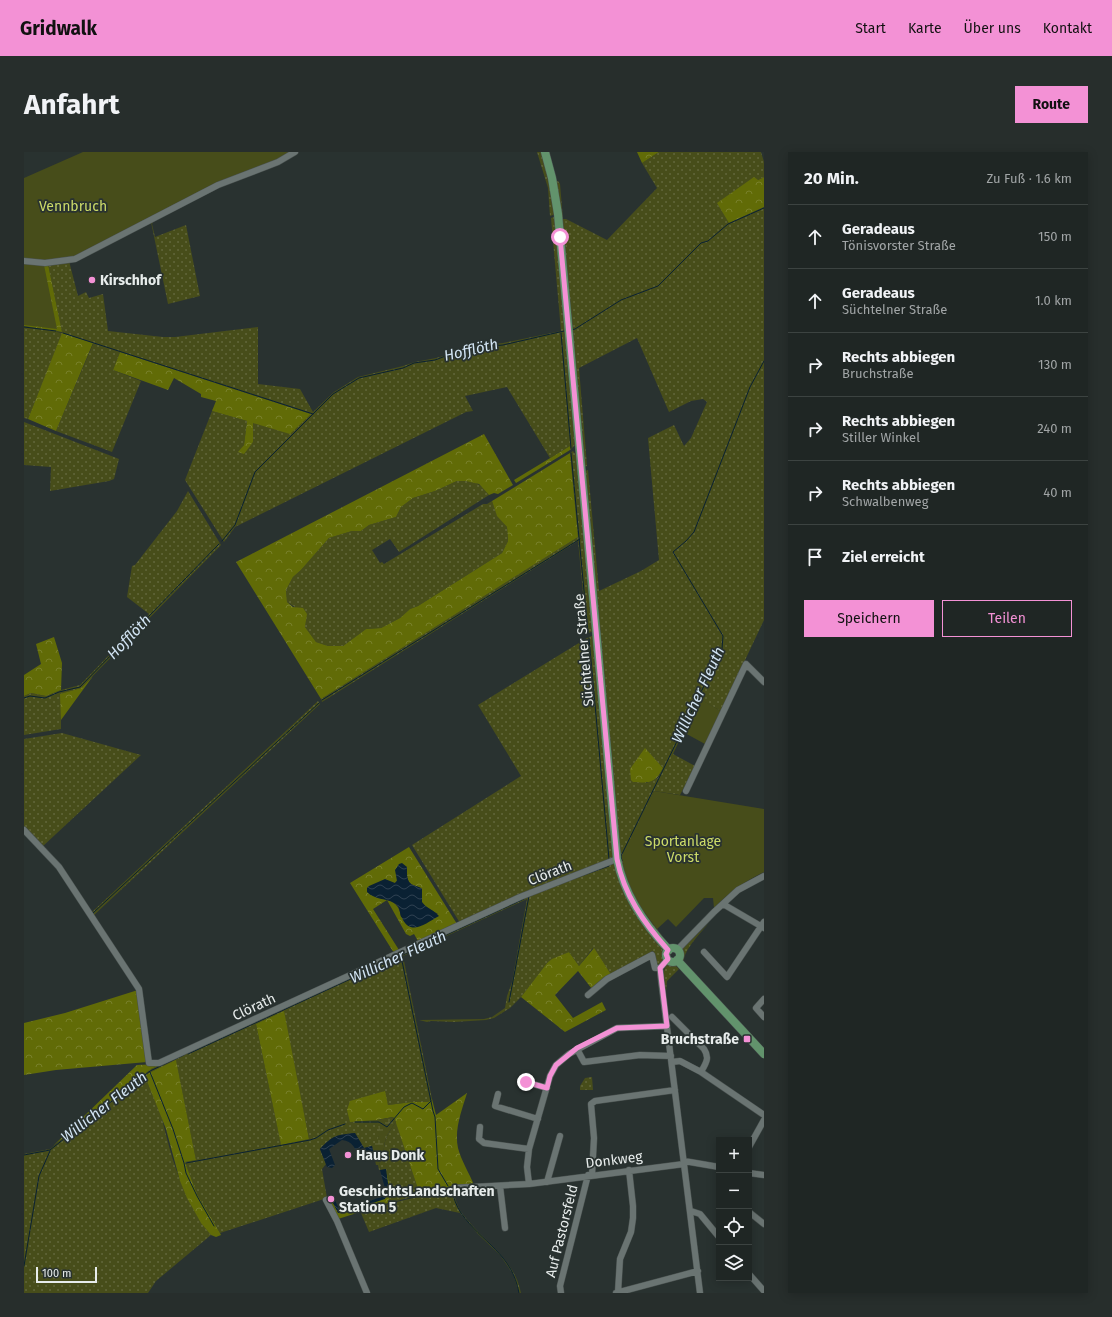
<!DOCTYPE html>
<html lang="de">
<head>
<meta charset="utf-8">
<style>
  body { margin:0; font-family:"Fira Sans",sans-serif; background:#272e2c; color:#f1f3f6 }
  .controls { position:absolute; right:12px; bottom:12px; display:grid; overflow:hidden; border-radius:0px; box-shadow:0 2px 10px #0003 }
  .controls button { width:36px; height:36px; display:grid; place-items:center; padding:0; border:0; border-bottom:1px solid #3c4341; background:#1f2624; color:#f1f3f6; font:20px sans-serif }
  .scale { position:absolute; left:12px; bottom:10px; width:61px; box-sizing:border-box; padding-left:4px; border:2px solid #e7eceb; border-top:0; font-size:11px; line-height:14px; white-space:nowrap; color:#e7eceb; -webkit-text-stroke:3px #293230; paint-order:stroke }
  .stop { position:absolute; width:12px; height:12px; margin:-9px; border:3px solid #f391d5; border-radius:50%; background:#fff }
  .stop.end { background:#f391d5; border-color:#fff; box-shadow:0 1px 4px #0008 }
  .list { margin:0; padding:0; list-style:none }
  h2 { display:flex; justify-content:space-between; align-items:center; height:52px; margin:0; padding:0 16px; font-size:17px }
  h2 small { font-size:13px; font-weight:400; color:#a1a5a6 }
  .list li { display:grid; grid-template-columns:26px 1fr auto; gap:12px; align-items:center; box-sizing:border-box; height:64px; padding:0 16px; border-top:1px solid #3c4341 }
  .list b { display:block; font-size:15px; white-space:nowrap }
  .list p { margin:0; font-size:13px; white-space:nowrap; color:#a1a5a6 }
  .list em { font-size:13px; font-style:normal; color:#a1a5a6 }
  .actions { display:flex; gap:8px; padding:12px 16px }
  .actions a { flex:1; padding:9px 0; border:1px solid #f391d5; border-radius:0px; text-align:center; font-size:14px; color:#f391d5 }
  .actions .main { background:#f391d5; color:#111 }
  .icon { flex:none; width:22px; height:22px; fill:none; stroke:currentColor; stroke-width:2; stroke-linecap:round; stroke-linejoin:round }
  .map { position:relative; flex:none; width:740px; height:1141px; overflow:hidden; border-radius:0px }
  header { display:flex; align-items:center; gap:24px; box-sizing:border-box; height:56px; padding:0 20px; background:#f391d5; color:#111 }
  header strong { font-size:19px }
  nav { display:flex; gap:22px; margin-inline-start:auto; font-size:14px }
  .intro { display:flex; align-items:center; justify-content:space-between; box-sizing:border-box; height:96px; padding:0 24px }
  h1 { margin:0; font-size:28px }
  .button { padding:10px 18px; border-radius:0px; background:#f391d5; color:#111; font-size:14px; font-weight:700 }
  main { display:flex; gap:24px; padding:0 24px }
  aside { flex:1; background:#1f2624; border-radius:0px; box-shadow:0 2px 10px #0003 }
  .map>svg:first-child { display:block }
  .grass { fill:url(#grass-dots); fill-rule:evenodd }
  .forest { fill:url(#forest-crowns); fill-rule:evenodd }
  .wetland { fill:url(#wetland-marsh) }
  .park { fill:#474d1a }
  .water { fill:url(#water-waves) }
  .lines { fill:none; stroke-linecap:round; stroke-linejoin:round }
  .stream { stroke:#0a2133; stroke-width:1 }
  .minor-casing { stroke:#49514f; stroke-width:7 }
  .major-casing { stroke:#49514f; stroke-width:9 }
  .minor { stroke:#6a7472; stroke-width:6 }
  .major { stroke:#62936c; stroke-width:8 }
  .route { stroke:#f391d5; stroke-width:5 }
  .poi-dot { fill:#f391d5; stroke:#293230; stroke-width:1.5 }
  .labels { text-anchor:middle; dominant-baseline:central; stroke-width:3.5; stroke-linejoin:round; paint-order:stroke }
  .park-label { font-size:14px; fill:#ccdb68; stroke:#293230 }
  .poi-label { font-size:14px; font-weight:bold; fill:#e7eceb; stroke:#293230; text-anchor:start }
  .street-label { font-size:14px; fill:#e7eceb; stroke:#293230 }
  .water-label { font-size:15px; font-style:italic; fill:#d3e5f4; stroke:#293230 }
</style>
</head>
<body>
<header>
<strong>Gridwalk</strong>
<nav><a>Start</a><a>Karte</a><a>Über uns</a><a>Kontakt</a></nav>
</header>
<div class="intro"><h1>Anfahrt</h1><a class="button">Route</a></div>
<main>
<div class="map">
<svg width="740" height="1141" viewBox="0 0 740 1141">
  <defs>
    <pattern id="grass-dots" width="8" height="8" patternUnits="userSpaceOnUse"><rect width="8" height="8" fill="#474d1a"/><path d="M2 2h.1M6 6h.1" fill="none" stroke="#62673b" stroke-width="1.8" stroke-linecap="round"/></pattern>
    <pattern id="forest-crowns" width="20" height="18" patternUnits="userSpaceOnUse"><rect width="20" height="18" fill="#616b07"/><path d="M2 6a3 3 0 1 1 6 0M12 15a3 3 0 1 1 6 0" fill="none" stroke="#78802b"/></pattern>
    <pattern id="wetland-marsh" width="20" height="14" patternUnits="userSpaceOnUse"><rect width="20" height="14" fill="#474d1a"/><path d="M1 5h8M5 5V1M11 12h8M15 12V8" fill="none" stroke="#62673b"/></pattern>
    <pattern id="water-waves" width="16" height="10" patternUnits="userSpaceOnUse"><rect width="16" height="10" fill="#0a2133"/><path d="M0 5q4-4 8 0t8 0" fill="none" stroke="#2e4151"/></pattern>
  </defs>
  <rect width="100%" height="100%" fill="#293230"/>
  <path class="grass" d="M513 0H519L532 62 526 64 524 36Z
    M635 0H737L740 10V25L734 28 705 71 740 55V468L697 559 675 547 649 602 671 614 656 643 630 639 600 711 598 712 611 748 645 793 641 789 606 744 597 707 561 319 564 318 575 439 617 419 635 408 624 286 650 273 660 294 667 286 683 250 679 247 667 249 645 260 613 186 555 216 563 314 560 315 551 289V293L546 298V294L526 306 483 235 441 244 449 259 442 260 211 375 200 390 161 328 188 259 223 269 220 293 215 300 229 290V271L287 262 96 200 89 218 117 229 88 300 32 279 69 192 38 182 4 267 0 266V174L33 178V180L38 181 24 112 45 109 54 144 62 140 65 146 79 142 84 179 139 185H151L234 175V232L276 237 289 260 310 240 334 225 379 214 391 210 412 206 459 193 479 191 537 179 527 66 532 64 531 30 534 29 536 32 539 67H542L583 88 633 36 618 11ZM621 597 639 616 634 626 622 631Z
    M130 68 128 72 131 85 162 73 176 144 144 152 127 70Z
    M0 270 95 307 90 327 85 329 26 339 27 315 0 313Z
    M549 299 552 303 569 479 563 482 554 389 298 550 297 547 554 385 546 301Z
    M433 329C451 328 454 330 465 343L375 400 366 387 348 398 356 411 358 410 360 412 459 352H463L468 349 473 363 483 375 484 389 478 401 394 454 386 457 376 466 357 476 342 477 319 494H304L292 490 281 475 282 462 263 450 262 438 269 425 277 418 305 386 328 379H337L345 373 372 365 377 355 389 346 411 339Z
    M164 339 197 393 57 536 37 542V577L0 583V544L7 541 22 544 37 538 56 533 125 462 103 445 108 414 111 413 153 359Z
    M570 483 589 704 588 706 436 771 388 693 497 624 454 553 563 486Z
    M294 549 296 552 69 764 67 761Z
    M38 581 117 603 18 695 0 677V587Z
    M590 710 639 799V803L640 807 636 813 633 812 629 799 627 800V802L588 824 569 796 555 814 545 800 523 811 497 845 486 856 470 866 462 868 430 870 407 869 403 870 395 868 460 867 468 865 481 856 483 844 488 830 503 747 379 804 408 947 404 950H388L364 953 360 939 331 969 353 968 356 978 354 989 348 994 340 996 331 981C313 983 309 983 296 997L302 1012 298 1017 303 1046 196 1081 173 1042 161 1010 172 1008 152 909 127 920C141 976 150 1038 187 1083L132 1129 124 1141H0V1002L26 997 127 917 512 739ZM259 860 285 987 257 992 232 872Z
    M685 771C678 779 659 799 660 809L658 806V797Z
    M643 813 652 814 655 817 643 829 642 840C640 830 636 822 643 813Z
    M568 925 569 938H556V934L561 926Z
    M372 970 396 1043 364 1051 367 1039 362 1017 357 1018 354 1006 360 1005C359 988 363 983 372 970Z
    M428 1037C431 1044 433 1054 437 1060 457 1088 490 1105 497 1141H495L489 1122 476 1103 454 1082 436 1061 412 1056 345 1080 337 1061 368 1051Z"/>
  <path class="forest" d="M613 0H635L618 11Z
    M730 25 734 28 740 25V55L705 71 693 51Z
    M0 110 24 112 38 180 0 174Z
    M38 181 69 191 32 279 4 267Z
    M96 200 287 262 266 282 229 271V290L220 302 214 300 220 293 223 269 188 259 192 249 177 245V242L150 226 144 238 89 218Z
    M460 282 489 333 474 342 470 341 465 343 455 332 442 329H433L411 339 389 346 377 355 372 365 345 373 337 379H328L305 386 277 418 269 425 262 438 263 450 269 455 279 456 283 462 281 475 292 490 304 494H319L342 477 357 476 376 466 386 457 394 454 478 401 484 389 483 375 473 364 468 349 546 301 554 385 297 547 212 410Z
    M546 294V298L492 331 490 328Z
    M30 485 38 511 37 538 22 544 7 541 0 544V523L17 512 12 492Z
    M69 524 37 568 36 542 57 536Z
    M621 596 639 616C631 632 625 631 609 630L607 628 606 617Z
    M385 695 433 772 394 789 390 782 386 784 382 782 363 748 349 757 375 798 370 801 326 731ZM383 715C383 722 382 730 389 733 393 735 395 734 398 737L397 750 402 755 414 762 377 765C375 749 365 748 351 745L368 731H371Z
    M570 796 588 824 568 837 554 819 531 843 549 866 578 850 582 858 541 880 497 845 523 811 528 807 545 800 555 814Z
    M114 838 123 910 32 918 0 923V871L41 861Z
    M260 859 285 987 257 993 232 872Z
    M152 908 172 1008 161 1010 173 1042 196 1081 197 1083 192 1085 187 1083 177 1071 163 1046 156 1029 142 977 121 924 127 920Z
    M138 912 127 917 29 994 113 913Z
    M361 939 364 953 388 950H404L408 947 412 963 443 941C438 958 430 977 434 996 437 1008 445 1021 450 1033L426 1035 396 1043 371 968 369 965 353 968 326 970 323 958 326 949Z
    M362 1017 367 1039 364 1051 314 1067 305 1049 307 1047 314 1060 364 1043Z"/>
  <path class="wetland" d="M369 965 372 970C363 983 359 988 360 1005L354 1006 357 1018H355L354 1013H352L348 994C358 985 355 980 353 968Z"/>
  <path class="park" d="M59 0H268L254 8 234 16 53 104 20 113 33 177 0 173V26Z
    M676 547 697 559 681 592 659 580Z
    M630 639 740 657V720C721 729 705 740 690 756L689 746H680L652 775 644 767 633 777 608 744 598 712 600 711 598 704Z"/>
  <path class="water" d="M378 711 383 715C383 722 382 730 389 733 393 735 395 734 398 737V750C402 756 410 758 415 764 402 771 387 785 378 766 375 762 377 756 372 752 365 747 358 748 351 745 348 744 345 742 343 740V736L345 734 361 727 371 731 373 729 371 718 375 712Z
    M331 981 340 996 348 994 350 1003 336 1006C331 997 329 989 318 988L305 997 311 1013 308 1016 303 1015 296 997C309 983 313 983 331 981Z
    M362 1017C363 1026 367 1039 361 1047L318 1061H314L307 1047 310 1046 315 1057 318 1059 362 1043V1040L356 1018Z"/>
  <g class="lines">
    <path class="stream" d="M0 175 32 179
      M547 178 551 177 597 148 634 134 677 91 684 89 704 72 740 56
      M39 181 289 262
      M537 181 547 296
      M547 301 564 481
      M198 389 211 373 231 320 309 242 335 226 379 216 390 211 411 208 427 202 458 195 479 193 540 179
      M565 486 585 707
      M0 546 6 544 21 546 35 540 56 535 195 392
      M298 548 556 387
      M598 709 597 704 698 497 699 484 649 400 662 389 670 380 726 235 740 209
      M549 727 585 714
      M69 761 295 551
      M377 804 409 959 411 965 414 1017 424 1034
      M485 850 505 744
      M164 902 500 747
      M126 920 149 977 160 1011 162 1021 173 1044 190 1074
      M331 970H355L363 975 380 955 388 951 399 957 407 949
      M0 1003 26 998 126 919 160 903
      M162 1011 286 988 292 986 304 978 321 972
      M427 1038C430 1045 432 1054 437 1061 458 1091 488 1101 495 1141
      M0 1114 15 1024 26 999"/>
    <g class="minor-casing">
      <path id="minor" d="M0 109 21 111 51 107 194 33 254 10 271 0
        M662 639 722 512 740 530
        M0 678 35 715 115 837 125 911H135L496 745 593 707
        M699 752 740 776
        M653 798 690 760 714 738 740 724
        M680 800 703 825 740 770
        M644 807 636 816 637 827 676 1141
        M564 843 583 827 628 803 631 816H636
        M740 847 732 856 740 865
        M648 865 680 897C686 906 682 911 677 920
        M553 897 560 910 616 903 647 904
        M648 910 656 909 677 920 740 963
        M503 924 502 930 523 936
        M474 942 471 954 514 967
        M456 975 455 987 460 991 505 997
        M725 995 740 968
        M660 1009 695 1015
        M725 1021 740 1023
        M568 1023 570 986 567 952 571 949 651 938
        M523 1030 536 984
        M505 1032 503 1015 505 997 526 924 532 913 545 902 593 876 643 874
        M476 1034 481 1076
        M430 1036 505 1032 660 1012
        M302 1048 313 1069 343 1141
        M667 1059 676 1062 695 1085
        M725 1060 740 1072
        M725 1122 740 1139
        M594 1140 596 1107 607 1080 609 1066V1054L605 1018
        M537 1141 536 1134 564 1023
        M592 1141 674 1119"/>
    </g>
    <g class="major-casing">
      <path id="major" d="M521 0 528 26 534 62 593 707C600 742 620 772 645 798
        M642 803a7 7 0 1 1 14 0a7 7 0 1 1-14 0Z
        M653 808 740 902"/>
    </g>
    <use href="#minor" class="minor"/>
    <use href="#major" class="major"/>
  </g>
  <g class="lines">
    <path class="route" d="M502 930 523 936 526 924 532 913 553 896 593 876 643 874 636 816 644 807 642 802 644 798C620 771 600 743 593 707L536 85"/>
  </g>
  <g class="poi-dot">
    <circle cx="68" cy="128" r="4"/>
    <rect x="719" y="883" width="8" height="8" rx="2"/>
    <circle cx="324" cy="1003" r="4"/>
    <circle cx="307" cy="1047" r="4"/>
  </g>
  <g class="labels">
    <g class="park-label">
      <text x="49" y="54">Vennbruch</text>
      <text x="659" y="689">Sportanlage<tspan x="659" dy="16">Vorst</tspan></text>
    </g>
    <g class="poi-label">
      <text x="76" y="128">Kirschhof</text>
      <text x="715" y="887" text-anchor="end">Bruchstraße</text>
      <text x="332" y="1003">Haus Donk</text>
      <text x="315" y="1039">GeschichtsLandschaften<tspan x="315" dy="16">Station 5</tspan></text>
    </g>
    <g class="street-label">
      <text transform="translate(560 498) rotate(-95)">Süchtelner Straße</text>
      <text transform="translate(526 721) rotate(-21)">Clörath</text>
      <text transform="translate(230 855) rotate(-25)">Clörath</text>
      <text transform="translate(590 1008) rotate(-7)">Donkweg</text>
      <text transform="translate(538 1079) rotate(-76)">Auf Pastorsfeld</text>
    </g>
    <g class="water-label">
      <text transform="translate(447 198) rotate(-13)">Hofflöth</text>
      <text transform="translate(105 485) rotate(-46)">Hofflöth</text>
      <text transform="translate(674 543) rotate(-65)">Willicher Fleuth</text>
      <text transform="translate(374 805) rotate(-25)">Willicher Fleuth</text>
      <text transform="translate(80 955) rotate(-38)">Willicher Fleuth</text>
    </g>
  </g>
</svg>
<div class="controls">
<button>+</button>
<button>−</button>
<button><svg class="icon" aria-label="locate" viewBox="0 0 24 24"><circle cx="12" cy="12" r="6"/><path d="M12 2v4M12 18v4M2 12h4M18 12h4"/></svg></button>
<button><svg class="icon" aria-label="layers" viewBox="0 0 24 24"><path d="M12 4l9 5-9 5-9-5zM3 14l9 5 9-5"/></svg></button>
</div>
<div class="scale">100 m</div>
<div class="stop" style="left:536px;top:85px"></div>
<div class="stop end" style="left:502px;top:930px"></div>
</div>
<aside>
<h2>20 Min.<small>Zu Fuß · 1.6 km</small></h2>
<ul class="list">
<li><svg class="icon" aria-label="ahead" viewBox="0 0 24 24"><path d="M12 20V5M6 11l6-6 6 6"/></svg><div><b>Geradeaus</b><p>Tönisvorster Straße</p></div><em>150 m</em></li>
<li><svg class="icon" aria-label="ahead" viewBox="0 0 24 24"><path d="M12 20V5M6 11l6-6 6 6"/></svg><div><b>Geradeaus</b><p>Süchtelner Straße</p></div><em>1.0 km</em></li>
<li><svg class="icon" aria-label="right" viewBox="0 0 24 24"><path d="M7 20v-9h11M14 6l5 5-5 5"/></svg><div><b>Rechts abbiegen</b><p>Bruchstraße</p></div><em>130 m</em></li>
<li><svg class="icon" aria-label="right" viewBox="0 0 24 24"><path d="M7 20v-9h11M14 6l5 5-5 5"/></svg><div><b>Rechts abbiegen</b><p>Stiller Winkel</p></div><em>240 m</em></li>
<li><svg class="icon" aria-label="right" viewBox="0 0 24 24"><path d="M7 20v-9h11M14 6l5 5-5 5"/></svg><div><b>Rechts abbiegen</b><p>Schwalbenweg</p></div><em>40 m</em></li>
<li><svg class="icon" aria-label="arrive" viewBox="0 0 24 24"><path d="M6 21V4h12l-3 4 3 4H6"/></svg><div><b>Ziel erreicht</b></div></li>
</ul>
<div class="actions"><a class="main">Speichern</a><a>Teilen</a></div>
</aside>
</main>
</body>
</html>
